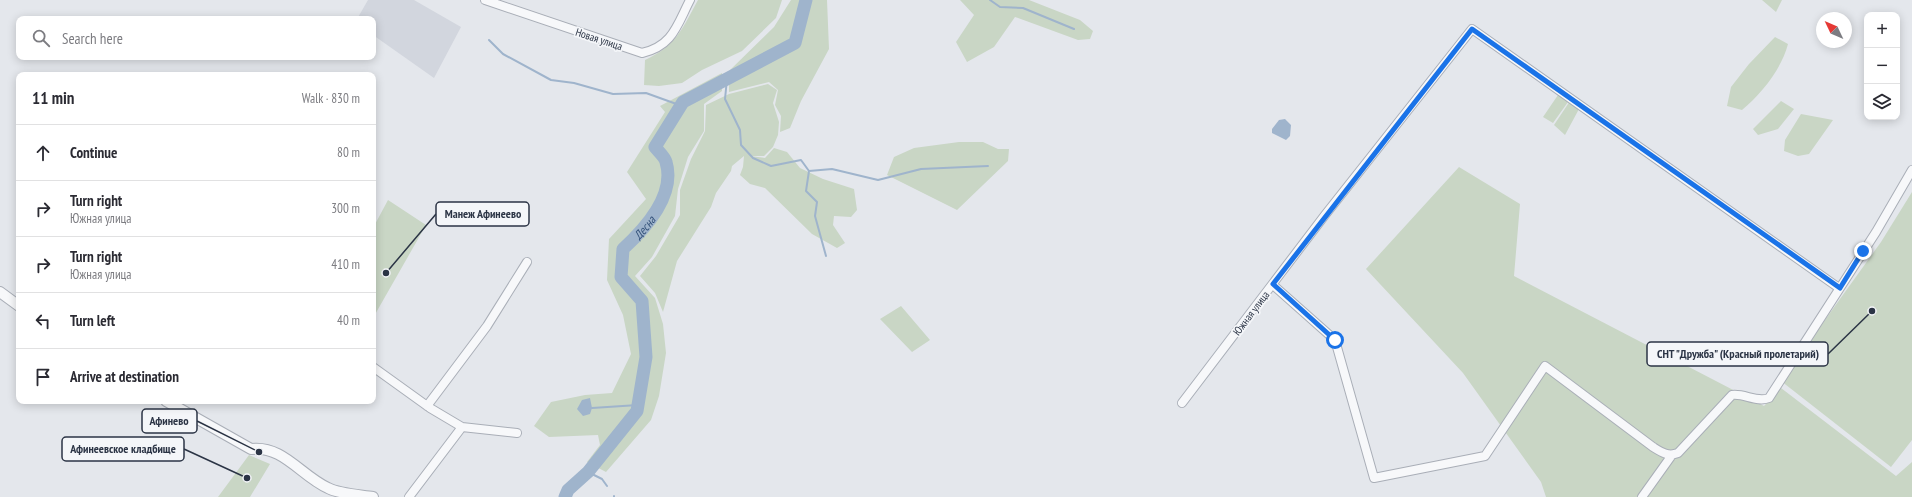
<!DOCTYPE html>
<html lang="en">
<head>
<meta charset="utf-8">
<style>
  body { margin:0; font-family:"PT Sans Narrow",sans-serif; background:#f2f2f3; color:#2b2b33 }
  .controls { position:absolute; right:12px; top:12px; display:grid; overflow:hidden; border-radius:8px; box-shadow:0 2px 10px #0003 }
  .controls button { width:36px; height:36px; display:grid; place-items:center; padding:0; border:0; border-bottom:1px solid #e1e1e2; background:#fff; color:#2b2b33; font:20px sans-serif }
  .compass { position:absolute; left:1816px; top:12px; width:36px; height:36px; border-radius:50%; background:#fff; box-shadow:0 2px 10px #0003; rotate:314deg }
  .stop { position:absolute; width:12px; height:12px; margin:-9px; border:3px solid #1a73e8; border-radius:50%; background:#fff }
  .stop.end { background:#1a73e8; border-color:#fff; box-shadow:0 1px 4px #0008 }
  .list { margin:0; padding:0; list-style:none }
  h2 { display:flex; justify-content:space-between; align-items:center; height:52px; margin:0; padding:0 16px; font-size:17px }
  h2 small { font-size:13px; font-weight:400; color:#7c7c81 }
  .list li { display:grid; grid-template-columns:26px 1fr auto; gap:12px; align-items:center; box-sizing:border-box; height:56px; padding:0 16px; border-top:1px solid #e1e1e2 }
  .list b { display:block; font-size:15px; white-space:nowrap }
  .list p { margin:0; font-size:13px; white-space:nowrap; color:#7c7c81 }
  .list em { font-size:13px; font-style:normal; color:#7c7c81 }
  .icon { flex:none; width:22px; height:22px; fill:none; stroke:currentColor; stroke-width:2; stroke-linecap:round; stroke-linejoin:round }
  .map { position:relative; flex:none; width:1912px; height:497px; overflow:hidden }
  .search { position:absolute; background:#fff; box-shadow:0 2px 10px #0003; left:16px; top:16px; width:360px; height:44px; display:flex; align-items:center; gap:10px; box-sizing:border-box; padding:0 14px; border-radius:8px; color:#7c7c81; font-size:15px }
  .panel { position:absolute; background:#fff; box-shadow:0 2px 10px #0003; left:16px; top:72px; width:360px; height:332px; border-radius:8px }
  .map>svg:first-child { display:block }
  .built { fill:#d2d6de }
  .green { fill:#c9d6c5 }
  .water { fill:#9fb4cc }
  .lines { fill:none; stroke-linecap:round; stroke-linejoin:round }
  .stream { stroke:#9fb4cc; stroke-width:2 }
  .river { stroke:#9fb4cc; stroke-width:13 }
  .minor-casing { stroke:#a9aeb7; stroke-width:10 }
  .tertiary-casing { stroke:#a9aeb7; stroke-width:12 }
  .minor { stroke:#f7f8fa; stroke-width:8 }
  .tertiary { stroke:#f7f8fa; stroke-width:10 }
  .route { stroke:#1a73e8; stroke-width:5 }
  .labels { text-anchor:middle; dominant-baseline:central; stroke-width:3.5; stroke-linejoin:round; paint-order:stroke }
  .street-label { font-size:11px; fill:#2b3445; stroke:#f4f6f9 }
  .water-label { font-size:12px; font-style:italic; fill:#34527a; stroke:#f4f6f9 }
  .leader { fill:none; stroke:#2b3445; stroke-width:1.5 }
  .callout-dot { fill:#2b3445; stroke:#f4f6f9; stroke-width:1.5 }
  .callout { fill:#f4f6f9; stroke:#2b3445; stroke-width:1.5 }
  .callout-label { font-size:12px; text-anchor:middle; font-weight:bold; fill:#2b3445 }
</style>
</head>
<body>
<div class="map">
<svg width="1912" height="497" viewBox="0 0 1912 497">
  <rect width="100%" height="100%" fill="#e4e7ec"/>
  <path class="built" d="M368 0H414L461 27 434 78 373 35V19H357Z"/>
  <path class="green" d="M698 0H782L776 18 742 51 702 70 682 83 659 86 644 85 645 60C677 45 682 29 698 0Z
    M791 0H827L829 49 801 101 790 128 780 132 781 116 775 105 778 90 769 82 729 92V71L774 27Z
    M960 0H1029L1080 20 1093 31 1090 39 1078 40 1015 17 994 47 967 62 956 42 974 15Z
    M1762 0H1782L1776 12Z
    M1775 37 1788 44C1781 70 1762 93 1742 110L1727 106 1731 87 1749 64Z
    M722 73V91L704 104V131L688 157 678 189 675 216 652 257 635 276 655 298 663 324 666 353 659 396 651 420 606 472 587 462 600 445 598 435 549 437 534 426 551 402 585 395 612 393 631 354 623 315 607 280 609 239 646 199 627 172 665 112 660 106Z
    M768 84 777 90 773 103 779 122 778 135 773 147 764 156H750L765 158 774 148 787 152 800 168 823 179 854 189 857 210 851 217 834 216 833 225 845 243 837 248 812 234 765 188 750 184 740 175 743 167 744 156 732 166 731 171 716 193 711 207 677 261 663 312 655 293 640 276 656 256 680 215V190L691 159 705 131 706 105 729 94Z
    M1558 95 1568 102 1553 123 1543 117Z
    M1570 101 1579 109 1565 135 1554 125Z
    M1781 101 1794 109 1778 129 1758 135 1753 129Z
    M1801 114 1833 120 1809 154 1798 156 1784 151 1785 140Z
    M959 142H983L998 149H1009L1008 161 957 210 887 175 894 157 914 148Z
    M1459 167 1520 204 1514 276 1764 406 1781 388 1896 476 1912 462V497H1546L1541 482 1463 373 1366 269Z
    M1912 192V440L1891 467 1781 381 1881 242Z
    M388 200 426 225 373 318V228Z
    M901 306 930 340 912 352 880 319Z
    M249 455 270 464 250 497H218Z"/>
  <path class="water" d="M1285 119 1291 125 1290 136 1286 140 1272 133V129L1279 120Z
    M590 398 592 408 590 414 583 416 577 409 582 400Z"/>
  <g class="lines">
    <path class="stream" d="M990 0 1000 7 1023 8 1074 29
      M489 40 503 54 551 80 574 83 613 94 646 93 682 106
      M727 79 725 99 740 130 741 145 753 158 771 166 801 160 809 171 806 191 817 202 815 216 826 256
      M809 171 832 169 878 180 921 169 988 166
      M592 408 638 405
      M588 472 602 479 607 486
      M614 496V497"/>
    <path class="river" id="s1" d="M565 497 568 490 588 472 637 411 646 357 642 301 621 277 623 249C646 228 676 195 666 162 665 157 658 151 655 147L683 102 795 43 806 0"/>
    <g class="minor-casing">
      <path id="minor" d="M485 0 642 53C673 46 677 25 690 0
        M1273 285 1335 340 1374 478 1485 456 1545 366 1653 447C1661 452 1668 457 1678 453L1732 395C1744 393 1757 403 1769 398L1876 232 1912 170
        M373 367 430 408 462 427
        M1182 403 1325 215 1472 29 1839 288
        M427 406 487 326 527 262
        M409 497 462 427 517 433
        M1642 497 1672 455"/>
    </g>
    <g class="tertiary-casing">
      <path id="tertiary" d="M0 292 19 306
        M166 401 251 449C283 445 301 476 328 488 339 494 360 495 373 497"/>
    </g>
    <use href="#minor" class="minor"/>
    <use href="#tertiary" class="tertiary"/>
  </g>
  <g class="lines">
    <path class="route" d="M1335 340 1273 284 1472 29 1840 288 1863 251"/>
  </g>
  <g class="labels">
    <g class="street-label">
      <text transform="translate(599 39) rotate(18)">Новая улица</text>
      <text transform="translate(1251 313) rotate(-53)">Южная улица</text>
    </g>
    <g class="water-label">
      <text stroke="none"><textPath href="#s1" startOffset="314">Десна</textPath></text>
    </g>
  </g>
  <path class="leader" d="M386 273L436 214M1872 311L1828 354M259 452L197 421M247 478L184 449"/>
  <g class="callout-dot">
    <circle cx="386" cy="273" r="4"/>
    <circle cx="1872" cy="311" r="4"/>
    <circle cx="259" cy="452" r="4"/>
    <circle cx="247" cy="478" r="4"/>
  </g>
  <g class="callout">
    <rect x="436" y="202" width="93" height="24" rx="4"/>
    <rect x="1647" y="342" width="181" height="24" rx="4"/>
    <rect x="142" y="409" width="55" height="24" rx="4"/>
    <rect x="62" y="437" width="122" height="24" rx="4"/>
  </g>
  <g class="callout-label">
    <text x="483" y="218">Манеж Афинеево</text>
    <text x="1738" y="358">СНТ "Дружба" (Красный пролетарий)</text>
    <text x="169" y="425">Афинево</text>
    <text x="123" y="453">Афинеевское кладбище</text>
  </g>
</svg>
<div class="controls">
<button>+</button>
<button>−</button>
<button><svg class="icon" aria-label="layers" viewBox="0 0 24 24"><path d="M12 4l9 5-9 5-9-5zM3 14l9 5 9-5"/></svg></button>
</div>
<svg class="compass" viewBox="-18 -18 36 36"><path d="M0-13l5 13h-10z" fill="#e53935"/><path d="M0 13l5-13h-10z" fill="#7c7c81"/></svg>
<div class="stop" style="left:1335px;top:340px"></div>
<div class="stop end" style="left:1863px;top:251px"></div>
<div class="search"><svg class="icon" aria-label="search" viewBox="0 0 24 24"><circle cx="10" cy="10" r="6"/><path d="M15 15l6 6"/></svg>Search here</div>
<section class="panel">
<h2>11 min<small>Walk · 830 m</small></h2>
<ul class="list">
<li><svg class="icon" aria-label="ahead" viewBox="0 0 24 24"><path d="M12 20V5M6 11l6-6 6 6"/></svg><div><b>Continue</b></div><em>80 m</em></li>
<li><svg class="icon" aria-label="right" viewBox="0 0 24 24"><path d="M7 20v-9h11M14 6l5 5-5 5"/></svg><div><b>Turn right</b><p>Южная улица</p></div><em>300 m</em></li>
<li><svg class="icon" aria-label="right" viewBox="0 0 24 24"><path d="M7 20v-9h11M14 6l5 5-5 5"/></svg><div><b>Turn right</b><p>Южная улица</p></div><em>410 m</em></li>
<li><svg class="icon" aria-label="left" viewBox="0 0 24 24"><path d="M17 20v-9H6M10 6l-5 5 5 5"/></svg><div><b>Turn left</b></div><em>40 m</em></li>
<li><svg class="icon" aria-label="arrive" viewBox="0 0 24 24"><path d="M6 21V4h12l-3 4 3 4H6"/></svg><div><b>Arrive at destination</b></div></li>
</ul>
</section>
</div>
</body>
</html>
